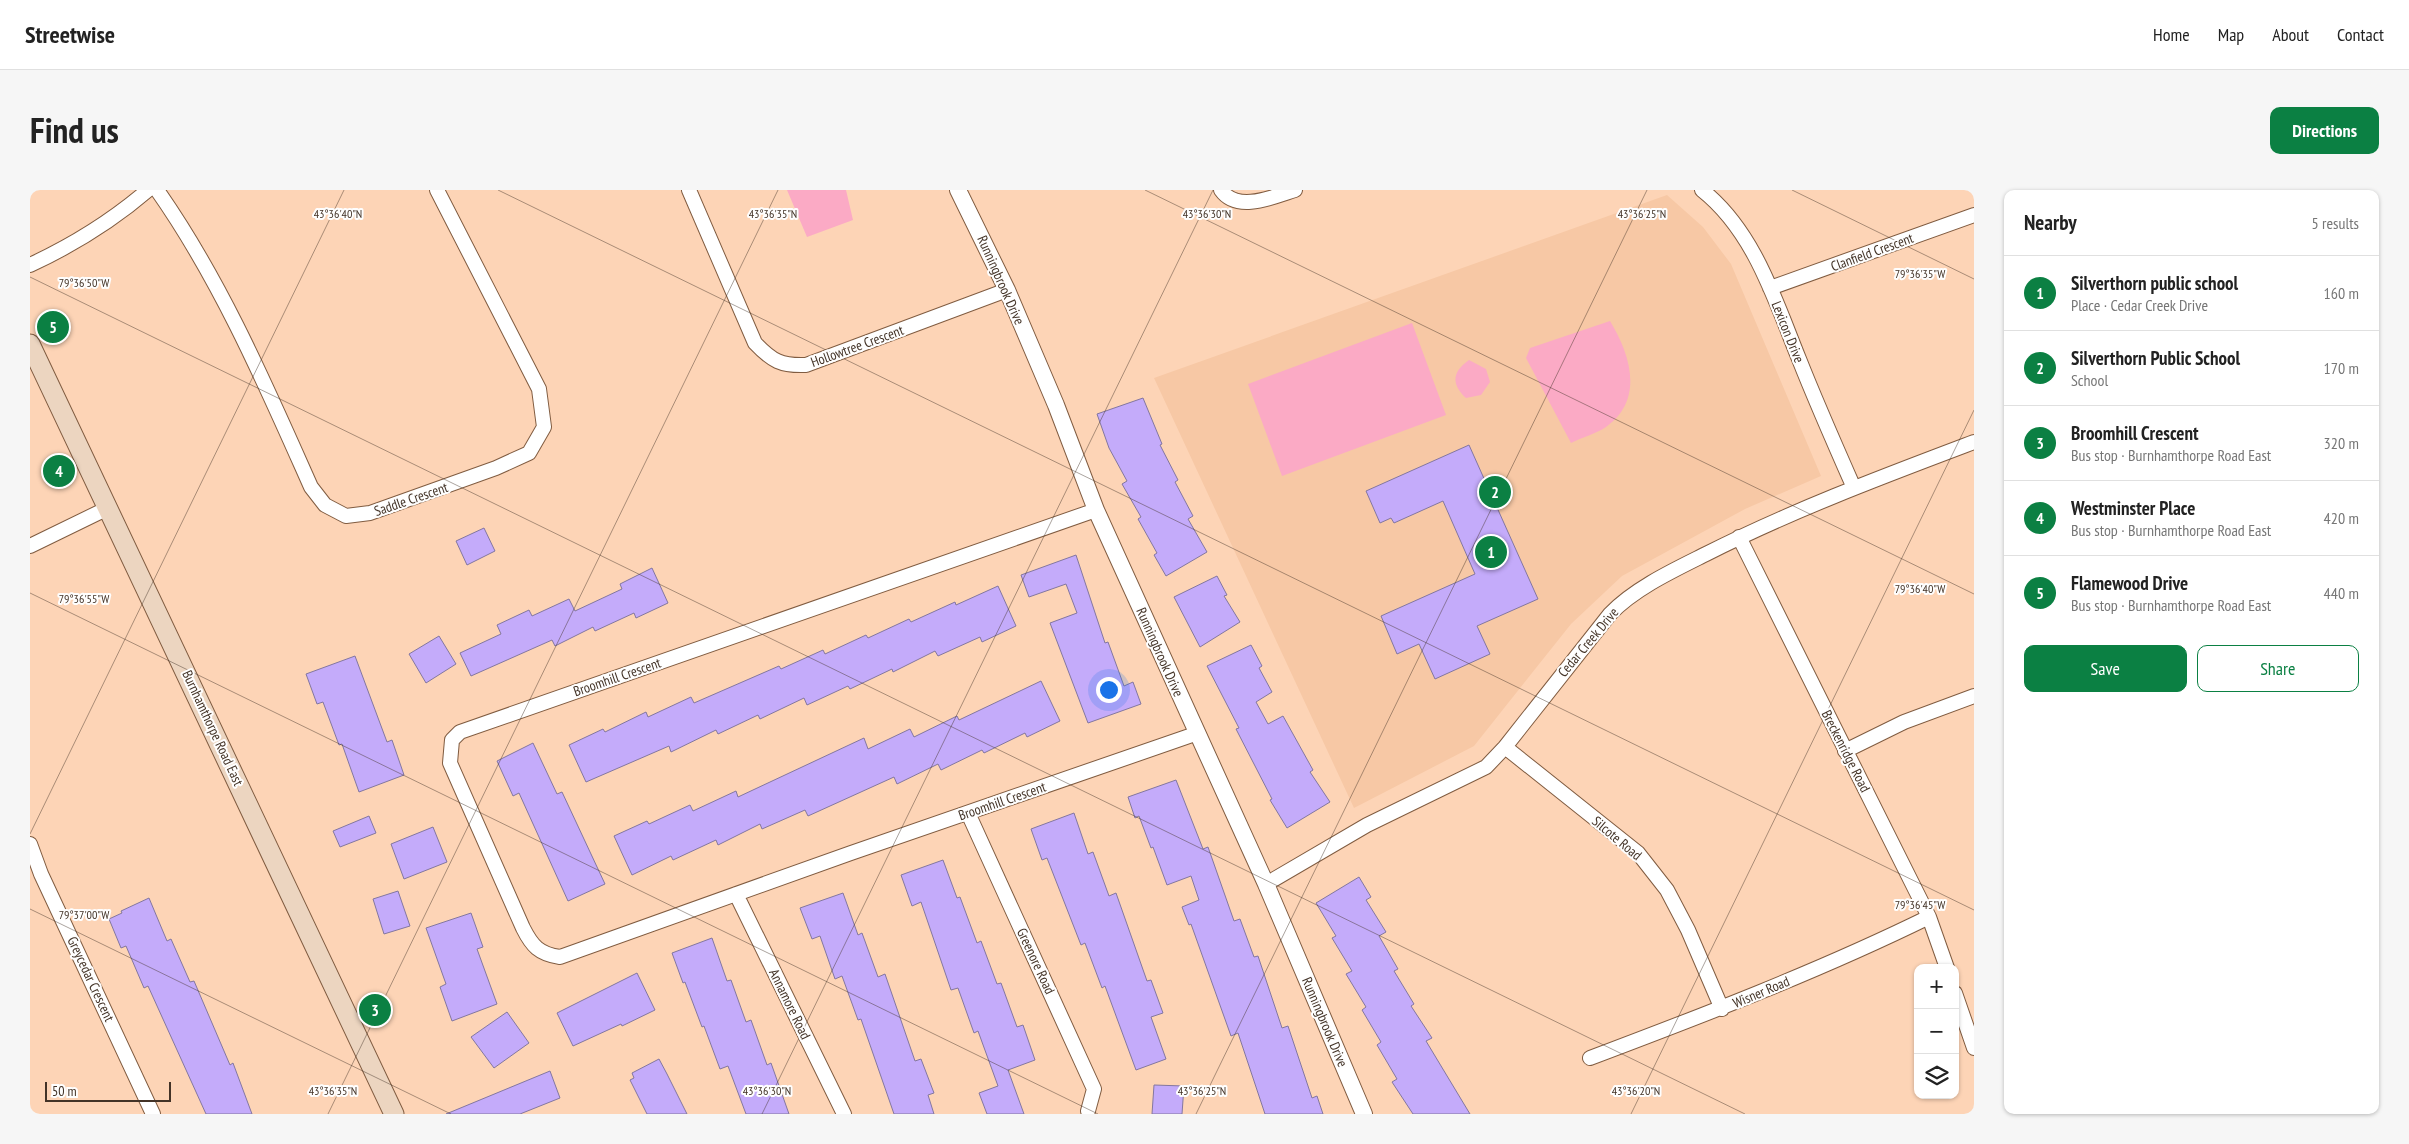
<!DOCTYPE html>
<html lang="en">
<head>
<meta charset="utf-8">
<style>
  body { margin:0; font-family:"PT Sans Narrow",sans-serif; background:#f6f6f6; color:#222 }
  .controls { position:absolute; right:15px; bottom:15px; display:grid; overflow:hidden; border-radius:10px; box-shadow:0 1px 4px #0004 }
  .controls button { width:45px; height:45px; display:grid; place-items:center; padding:0; border:0; border-bottom:1px solid #e0e0e0; background:#fff; color:#222; font:25px sans-serif }
  .scale { position:absolute; left:15px; bottom:12px; width:126px; box-sizing:border-box; padding-left:5px; border:2px solid #433327; border-top:0; font-size:14px; line-height:18px; white-space:nowrap; color:#433327; -webkit-text-stroke:4px #fefefe; paint-order:stroke }
  .you { position:absolute; left:1078px; top:499px; width:18px; height:18px; margin:-12px; border:4px solid #fff; border-radius:50%; background:#1a73e8; box-shadow:0 0 0 8px #1a73e833 }
  .badge { display:grid; place-items:center; width:32px; height:32px; border-radius:50%; background:#0b8043; color:#fff; font-size:16px; font-weight:700 }
  .pin { position:absolute; translate:-50% -50%; border:2px solid #fff; box-shadow:0 1px 5px #0006 }
  .list { margin:0; padding:0; list-style:none }
  h2 { display:flex; justify-content:space-between; align-items:center; height:65px; margin:0; padding:0 20px; font-size:21px }
  h2 small { font-size:16px; font-weight:400; color:#767676 }
  .list li { display:grid; grid-template-columns:32px 1fr auto; gap:15px; align-items:center; box-sizing:border-box; height:75px; padding:0 20px; border-top:1px solid #e0e0e0 }
  .list b { display:block; font-size:19px; white-space:nowrap }
  .list p { margin:0; font-size:16px; white-space:nowrap; color:#767676 }
  .list em { font-size:16px; font-style:normal; color:#767676 }
  .actions { display:flex; gap:10px; padding:15px 20px }
  .actions a { flex:1; padding:11px 0; border:1px solid #0b8043; border-radius:10px; text-align:center; font-size:18px; color:#0b8043 }
  .actions .main { background:#0b8043; color:#fff }
  .icon { flex:none; width:28px; height:28px; fill:none; stroke:currentColor; stroke-width:2; stroke-linecap:round; stroke-linejoin:round }
  .map { position:relative; flex:none; width:1944px; height:924px; overflow:hidden; border-radius:10px }
  header { display:flex; align-items:center; gap:30px; box-sizing:border-box; height:70px; padding:0 25px; background:#fff; border-bottom:1px solid #e0e0e0 }
  header strong { font-size:24px }
  nav { display:flex; gap:28px; margin-inline-start:auto; font-size:18px }
  .intro { display:flex; align-items:center; justify-content:space-between; box-sizing:border-box; height:120px; padding:0 30px }
  h1 { margin:0; font-size:35px }
  .button { padding:12px 22px; border-radius:10px; background:#0b8043; color:#fff; font-size:18px; font-weight:700 }
  main { display:flex; gap:30px; padding:0 30px }
  aside { flex:1; background:#fff; border-radius:10px; box-shadow:0 1px 4px #0004 }
  .map>svg:first-child { display:block }
  .built { fill:#f7c8a5 }
  .green { fill:#fbaac5 }
  .building { fill:#c4abfa; stroke:#83779f }
  .lines { fill:none; stroke-linecap:round; stroke-linejoin:round }
  .minor-casing { stroke:#805c41; stroke-width:16 }
  .tertiary-casing { stroke:#805c41; stroke-width:18 }
  .secondary-casing { stroke:#805c41; stroke-width:21 }
  .minor { stroke:#fff; stroke-width:14 }
  .tertiary { stroke:#fff; stroke-width:16 }
  .secondary { stroke:#ecd5c0; stroke-width:19 }
  .ticks { fill:none; stroke:#433327; stroke-width:1; stroke-opacity:0.45 }
  .labels { text-anchor:middle; dominant-baseline:central; stroke-width:4; stroke-linejoin:round; paint-order:stroke }
  .street-label { font-size:14px; fill:#433327; stroke:#fefefe }
  .ticks-label { font-size:12px; text-anchor:middle; fill:#433327; stroke:#fefefe; stroke-width:4; stroke-linejoin:round; paint-order:stroke }
</style>
</head>
<body>
<header>
<strong>Streetwise</strong>
<nav><a>Home</a><a>Map</a><a>About</a><a>Contact</a></nav>
</header>
<div class="intro"><h1>Find us</h1><a class="button">Directions</a></div>
<main>
<div class="map">
<svg width="1944" height="924" viewBox="0 0 1944 924">
  <rect width="100%" height="100%" fill="#fdd4b6"/>
  <path class="built" d="M1637 5 1673 37 1701 74 1791 286 1715 319 1592 386 1541 434 1444 556 1324 618 1124 188Z"/>
  <path class="green" d="M757 0H816L823 30 777 47Z
    M1580 131C1600 164 1615 209 1576 237 1566 244 1552 247 1541 253L1496 168 1500 158Z
    M1382 133 1416 225 1252 286 1218 194Z
    M1439 170 1456 179 1460 192 1451 205 1436 208C1421 194 1422 182 1439 170Z"/>
  <path class="building" d="M1113 208 1132 254 1130 255 1148 290 1145 292 1163 326 1158 329 1177 362 1136 386 1124 365 1127 363 1108 329 1111 327 1092 294 1097 291 1079 258 1067 224Z
    M1439 255 1508 409 1447 436 1460 464 1405 489 1389 454 1367 464 1351 426 1445 384 1413 311 1364 333 1361 328 1350 333 1336 301Z
    M454 338 465 361 437 375 426 351Z
    M1046 365 1075 453 1078 452 1094 496 1103 492 1111 514 1058 533 1020 433 1047 423 1036 394 999 407 991 385Z
    M622 378 638 413 606 428 604 423 565 441 563 437 525 456 522 450 441 486 430 463 471 444 467 435 499 420 502 426 539 409 545 421 592 399 590 394Z
    M1187 386 1197 405 1194 406 1210 432 1170 457 1144 407Z
    M968 396 986 436 952 452 950 447 908 466 905 461 863 482 862 479 820 499 818 496 777 515 774 508 730 529 728 525 688 544 686 540 641 562 639 556 556 592 539 555 573 539 575 542 616 522 618 527 661 507 664 513 749 476 751 479 793 460 795 464 836 445 838 448 879 429 881 432 925 412 926 415Z
    M409 446 426 474 396 493 379 464Z
    M1221 455 1232 476 1229 478 1242 502 1226 512 1238 534 1253 526 1283 580 1280 582 1300 612 1257 638 1240 610 1242 609 1206 539 1209 538 1177 476Z
    M325 466 357 552 362 550 374 585 329 602 312 554 309 555 293 512 287 514 276 484Z
    M1011 491 1030 531 997 547 995 543 954 563 952 560 911 580 908 574 867 594 864 587 778 626 775 620 732 639 730 634 688 655 686 650 643 670 641 666 602 685 584 646 617 631 619 634 660 615 663 621 706 601 708 607 834 548 838 559 880 539 884 547 927 526 929 530Z
    M503 553 527 604 532 602 575 694 538 711 489 603 483 606 467 571Z
    M1146 590 1173 659 1178 657 1204 731 1210 729 1224 767 1228 766 1252 838 1258 836 1282 908 1287 906 1293 924H1235L1208 843 1201 846 1161 734 1159 735 1152 717 1169 710 1161 686 1137 695 1123 657 1121 658 1109 626 1105 628 1098 607Z
    M1044 623 1058 664 1063 662 1079 706 1086 703 1117 791 1121 790 1133 823 1121 827 1136 869 1106 880 1075 796 1072 798 1055 753 1051 755 1017 668 1012 670 1001 639Z
    M339 626 346 643 310 657 303 641Z
    M403 637 417 672 374 689 361 654Z
    M913 670 927 708 930 707 947 753 951 751 967 794 971 793 987 837 993 835 1005 870 978 880 994 924H957L949 903 968 896 948 841 944 843 928 798 921 800 891 712 882 716 871 685Z
    M1329 687 1341 707 1336 710 1356 742 1349 746 1368 779 1364 781 1384 814 1381 816 1402 848 1396 851 1440 924H1383L1362 892 1367 889 1347 855 1351 852 1332 820 1336 817 1316 784 1322 781 1302 748 1306 746 1286 713Z
    M368 701 380 736 354 744 343 709Z
    M813 703 828 745 832 743 848 787 855 784 885 871 891 869 904 903 898 905 904 924H864L831 829 828 830 812 786 805 789 790 746 782 749 770 718Z
    M119 708 137 751 141 749 160 792 164 791 200 875 203 873 222 924H176L118 796 114 798 96 756 91 758 79 729 92 723 91 721Z
    M441 723 453 757 447 759 467 814 422 831 410 797 416 794 396 738Z
    M682 748 697 791 701 790 716 832 721 830 737 875 741 873 759 924H716L698 876 690 879 674 836 672 837 655 792 653 793 642 763Z
    M607 783 625 820 592 836 591 834 543 856 527 823Z
    M477 822 499 853 464 878 441 847Z
    M629 869 637 884 657 924H617L600 890 604 888 602 883Z
    M520 881 530 908 490 924H416Z
    M1124 895 1154 896 1152 924H1122Z"/>
  <g class="lines">
    <g class="minor-casing">
      <path id="minor" d="M127 0C191 91 236 196 281 297L295 315 316 326 340 323 466 278 499 263 514 237 509 199 407 0
        M659 0 725 153C742 171 751 176 776 175L977 100
        M1191 0C1207 23 1243 7 1265 0
        M1672 0C1724 41 1745 110 1769 169 1786 212 1805 255 1824 298
        M0 75C43 55 82 31 118 0
        M1740 98 1944 25
        M1066 320 430 542 422 550 420 573 493 738C502 756 509 764 530 767L821 663 1168 543
        M1709 347 1899 727 1917 778
        M0 356 78 318
        M1475 557 1608 663 1637 700 1658 740 1692 819
        M1815 561 1874 532 1944 506
        M938 623 1064 899 1058 921
        M0 654 11 684 123 924
        M1236 694 1337 635 1456 577 1475 557 1580 424C1605 398 1644 380 1676 364 1763 320 1854 286 1944 252
        M706 704 814 924
        M1925 803 1944 858
        M1560 868C1674 825 1789 781 1899 727"/>
    </g>
    <g class="tertiary-casing">
      <path id="tertiary" d="M928 0 977 100 1026 215 1066 320 1236 694 1334 924"/>
    </g>
    <g class="secondary-casing">
      <path id="secondary" d="M0 154 364 924"/>
    </g>
    <use href="#minor" class="minor"/>
    <use href="#tertiary" class="tertiary"/>
    <use href="#secondary" class="secondary"/>
  </g>
  <path class="ticks" d="M468 0 1944 720M1115 0 1944 404M1762 0 1944 89M0 87 1715 924M0 403 1068 924M0 644 314 0M0 719 421 924M298 924 748 0M732 924 1183 0M1166 924 1617 0M1601 924 1944 220"/>
  <g class="labels">
    <g class="street-label">
      <text transform="translate(1842 62) rotate(-20)">Clanfield Crescent</text>
      <text transform="translate(971 90) rotate(66)">Runningbrook Drive</text>
      <text transform="translate(1758 142) rotate(68)">Lexicon Drive</text>
      <text transform="translate(827 156) rotate(-20)">Hollowtree Crescent</text>
      <text transform="translate(381 309) rotate(-19)">Saddle Crescent</text>
      <text transform="translate(1558 452) rotate(-50)">Cedar Creek Drive</text>
      <text transform="translate(1130 462) rotate(66)">Runningbrook Drive</text>
      <text transform="translate(587 487) rotate(-19)">Broomhill Crescent</text>
      <text transform="translate(183 538) rotate(65)">Burnhamthorpe Road East</text>
      <text transform="translate(1816 561) rotate(63)">Breckenridge Road</text>
      <text transform="translate(972 611) rotate(-19)">Broomhill Crescent</text>
      <text transform="translate(1587 648) rotate(40)">Silcote Road</text>
      <text transform="translate(1006 771) rotate(65)">Greenore Road</text>
      <text transform="translate(61 789) rotate(65)">Greycedar Crescent</text>
      <text transform="translate(1731 802) rotate(-23)">Wisner Road</text>
      <text transform="translate(760 814) rotate(64)">Annamore Road</text>
      <text transform="translate(1295 832) rotate(67)">Runningbrook Drive</text>
    </g>
  </g>
  <g class="ticks-label">
    <text x="308" y="28">43°36'40"N</text>
    <text x="743" y="28">43°36'35"N</text>
    <text x="1177" y="28">43°36'30"N</text>
    <text x="1612" y="28">43°36'25"N</text>
    <text x="1890" y="88">79°36'35"W</text>
    <text x="54" y="97">79°36'50"W</text>
    <text x="1890" y="403">79°36'40"W</text>
    <text x="54" y="413">79°36'55"W</text>
    <text x="1890" y="719">79°36'45"W</text>
    <text x="54" y="729">79°37'00"W</text>
    <text x="303" y="905">43°36'35"N</text>
    <text x="737" y="905">43°36'30"N</text>
    <text x="1172" y="905">43°36'25"N</text>
    <text x="1606" y="905">43°36'20"N</text>
  </g>
</svg>
<div class="controls">
<button>+</button>
<button>−</button>
<button><svg class="icon" aria-label="layers" viewBox="0 0 24 24"><path d="M12 4l9 5-9 5-9-5zM3 14l9 5 9-5"/></svg></button>
</div>
<div class="scale">50 m</div>
<div class="you"></div>
<div class="pin badge" style="left:1461px;top:362px">1</div>
<div class="pin badge" style="left:1465px;top:302px">2</div>
<div class="pin badge" style="left:345px;top:820px">3</div>
<div class="pin badge" style="left:29px;top:281px">4</div>
<div class="pin badge" style="left:23px;top:137px">5</div>
</div>
<aside>
<h2>Nearby<small>5 results</small></h2>
<ul class="list">
<li><span class="badge">1</span><div><b>Silverthorn public school</b><p>Place · Cedar Creek Drive</p></div><em>160 m</em></li>
<li><span class="badge">2</span><div><b>Silverthorn Public School</b><p>School</p></div><em>170 m</em></li>
<li><span class="badge">3</span><div><b>Broomhill Crescent</b><p>Bus stop · Burnhamthorpe Road East</p></div><em>320 m</em></li>
<li><span class="badge">4</span><div><b>Westminster Place</b><p>Bus stop · Burnhamthorpe Road East</p></div><em>420 m</em></li>
<li><span class="badge">5</span><div><b>Flamewood Drive</b><p>Bus stop · Burnhamthorpe Road East</p></div><em>440 m</em></li>
</ul>
<div class="actions"><a class="main">Save</a><a>Share</a></div>
</aside>
</main>
</body>
</html>
